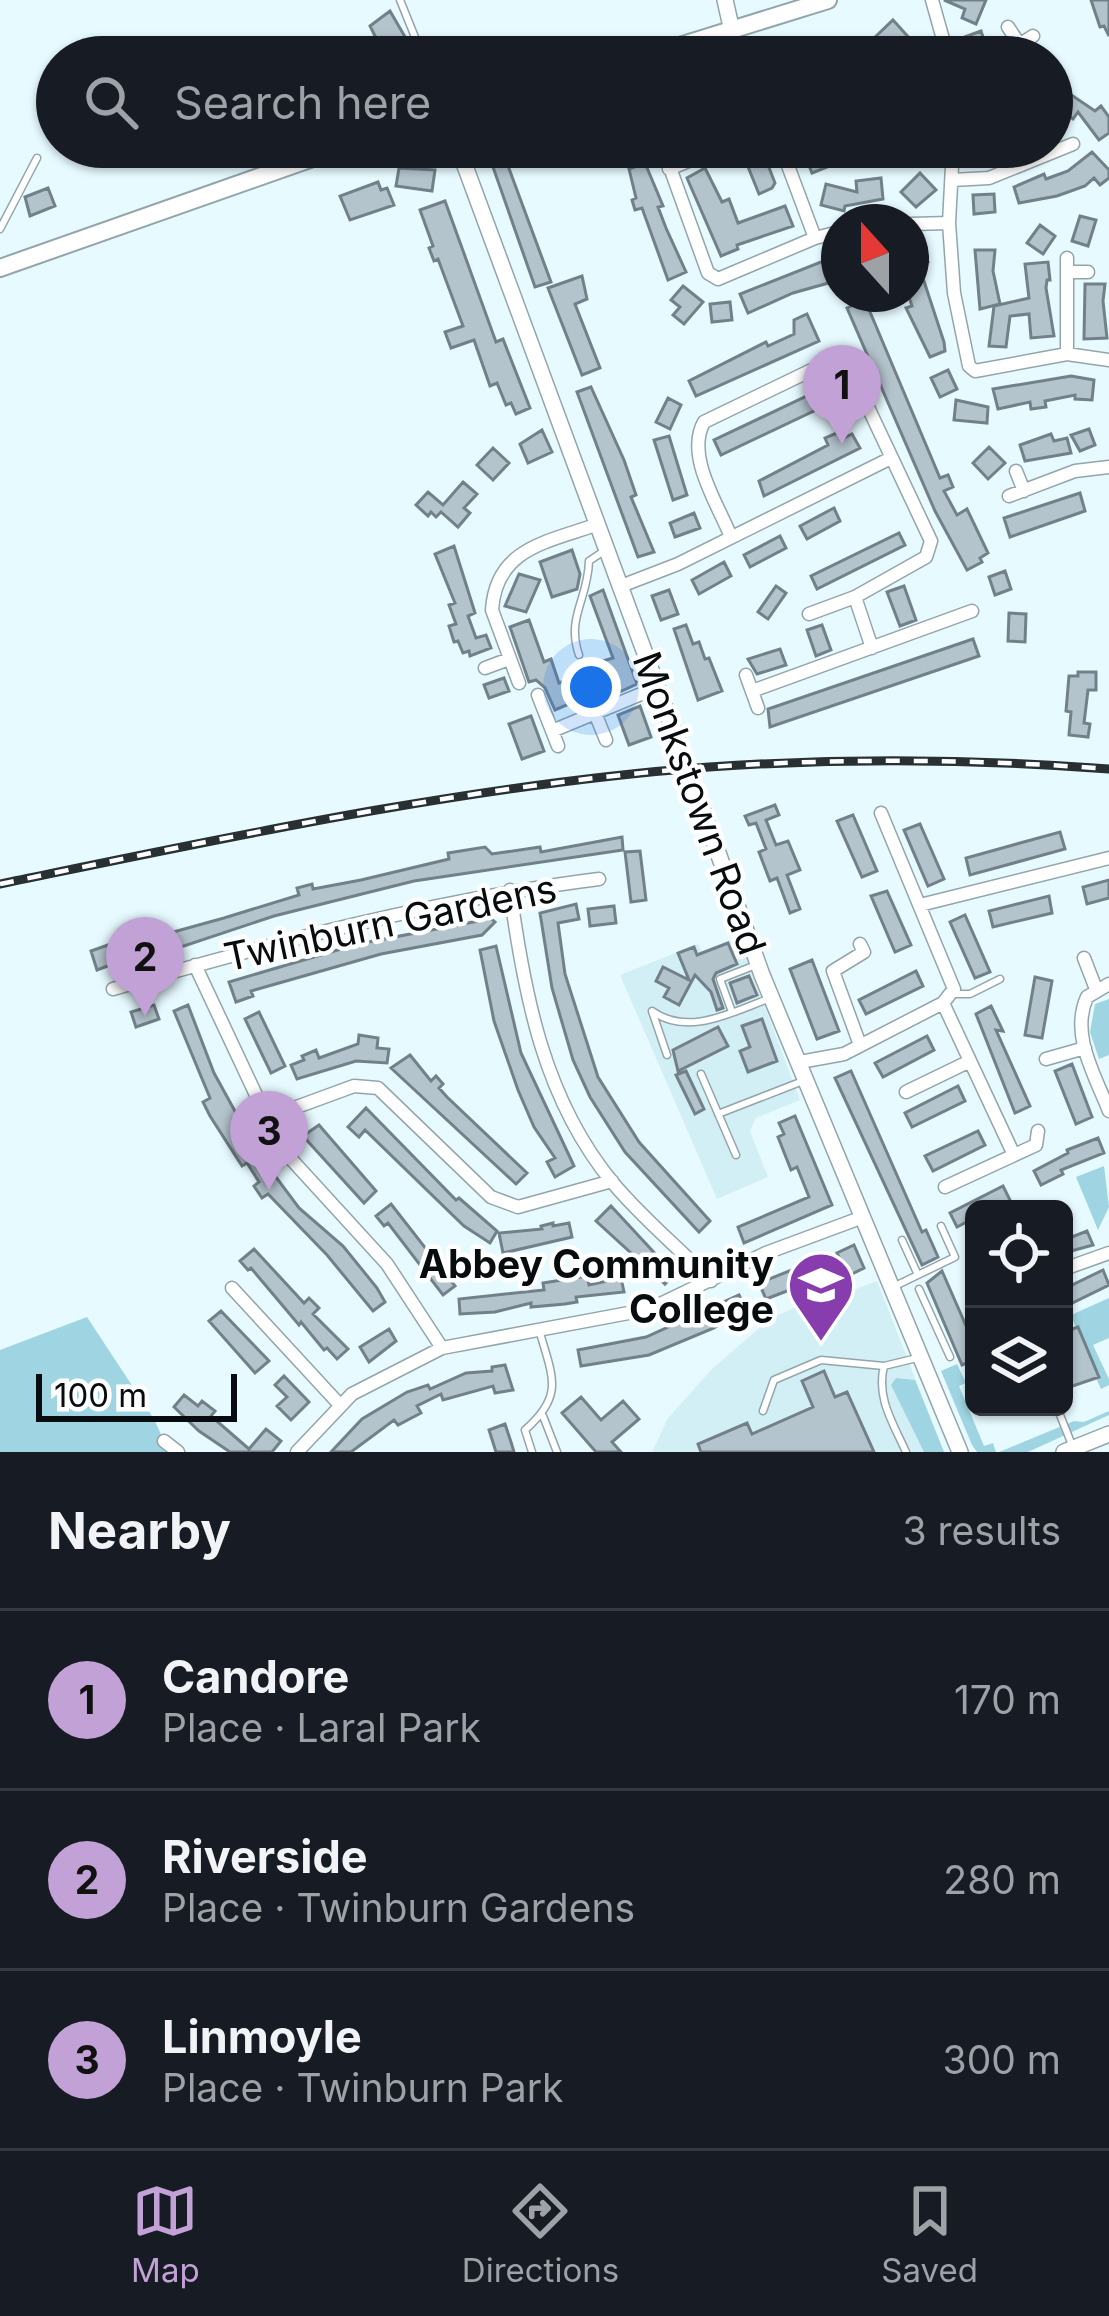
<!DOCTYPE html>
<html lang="en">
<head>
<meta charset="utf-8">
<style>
  body { margin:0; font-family:Inter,sans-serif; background:#20242c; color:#f1f3f6 }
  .controls { position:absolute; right:36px; bottom:36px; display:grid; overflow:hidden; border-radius:18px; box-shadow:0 3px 9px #0004 }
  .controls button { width:108px; height:108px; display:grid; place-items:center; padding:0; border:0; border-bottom:3px solid #363941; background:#171b24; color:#f1f3f6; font:60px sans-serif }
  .compass { position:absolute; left:821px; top:204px; width:108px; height:108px; border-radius:50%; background:#171b24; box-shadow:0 3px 9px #0004; rotate:339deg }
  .scale { position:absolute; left:36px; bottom:30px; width:201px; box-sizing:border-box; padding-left:12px; border:6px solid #070d0f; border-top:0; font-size:33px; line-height:42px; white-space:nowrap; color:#070d0f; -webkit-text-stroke:9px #fff; paint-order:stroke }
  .you { position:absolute; left:591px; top:687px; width:42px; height:42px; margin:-30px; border:9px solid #fff; border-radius:50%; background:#1a73e8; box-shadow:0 0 0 18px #1a73e833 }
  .badge { display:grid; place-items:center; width:78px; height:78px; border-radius:50%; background:#c2a1d6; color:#111; font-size:39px; font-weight:700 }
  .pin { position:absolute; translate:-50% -99px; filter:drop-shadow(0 3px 6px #0008) }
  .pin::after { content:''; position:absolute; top:63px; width:42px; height:36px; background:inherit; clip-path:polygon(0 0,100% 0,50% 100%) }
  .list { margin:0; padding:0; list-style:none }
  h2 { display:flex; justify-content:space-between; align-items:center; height:156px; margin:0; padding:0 48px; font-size:51px }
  h2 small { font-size:39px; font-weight:400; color:#9ea1a6 }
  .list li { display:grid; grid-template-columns:78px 1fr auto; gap:36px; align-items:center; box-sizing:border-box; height:180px; padding:0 48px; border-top:3px solid #363941 }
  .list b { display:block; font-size:45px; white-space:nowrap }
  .list p { margin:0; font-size:39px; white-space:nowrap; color:#9ea1a6 }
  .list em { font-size:39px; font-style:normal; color:#9ea1a6 }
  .icon { flex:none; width:66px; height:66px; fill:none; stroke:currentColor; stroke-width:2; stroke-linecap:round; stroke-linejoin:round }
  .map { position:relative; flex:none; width:1109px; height:1452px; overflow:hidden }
  .search { position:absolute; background:#171b24; box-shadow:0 3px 9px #0004; left:36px; right:36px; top:36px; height:132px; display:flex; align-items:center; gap:30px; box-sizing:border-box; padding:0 42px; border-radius:66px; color:#9ea1a6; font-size:45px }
  .sheet { height:696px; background:#171b24 }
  nav { display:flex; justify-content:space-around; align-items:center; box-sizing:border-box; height:168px; border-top:3px solid #363941; background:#171b24; font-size:33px; color:#9ea1a6 }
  nav a { display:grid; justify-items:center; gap:6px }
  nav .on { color:#c2a1d6 }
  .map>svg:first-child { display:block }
  .built { fill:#d3eff6 }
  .green { fill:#9fd5e2 }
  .building { fill:#b4c4cd; stroke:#728189; stroke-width:3 }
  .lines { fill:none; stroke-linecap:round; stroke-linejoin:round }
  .service-casing { stroke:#93a5aa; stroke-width:9 }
  .minor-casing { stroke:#93a5aa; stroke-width:15 }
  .tertiary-casing { stroke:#93a5aa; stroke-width:18 }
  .secondary-casing { stroke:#93a5aa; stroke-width:20 }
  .service { stroke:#fff; stroke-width:6 }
  .minor { stroke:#fff; stroke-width:12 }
  .tertiary { stroke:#fff; stroke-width:15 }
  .secondary { stroke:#fff; stroke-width:16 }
  .rail-casing { stroke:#283033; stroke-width:9 }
  .rail { stroke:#fff; stroke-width:4.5; stroke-dasharray:14; stroke-linecap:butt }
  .tertiary-bridge-casing { stroke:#93a5aa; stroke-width:18; stroke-linecap:butt }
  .tertiary-bridge { stroke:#fff; stroke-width:15 }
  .labels { text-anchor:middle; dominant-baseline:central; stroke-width:9; stroke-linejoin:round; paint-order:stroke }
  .street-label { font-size:39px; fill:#070d0f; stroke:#fff }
  .poi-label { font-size:39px; font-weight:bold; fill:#070d0f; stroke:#fff; text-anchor:end }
</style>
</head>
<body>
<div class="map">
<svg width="1109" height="1452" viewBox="0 0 1109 1452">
  <rect width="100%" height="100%" fill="#e6faff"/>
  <path class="built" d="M739 938 800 1100 756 1118 750 1131 768 1177 717 1199 620 975 698 944 702 952Z
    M877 1281 944 1452H652L668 1418 712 1369 771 1318 829 1293 833 1298Z"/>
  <path class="green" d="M1109 999V1055L1099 1059 1090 1032 1095 1004Z
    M1104 1166 1109 1207 1098 1230 1076 1177Z
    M1109 1298V1338L1093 1345 1109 1379V1385L1101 1389 1096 1378 1100 1375 1096 1368 1092 1369 1071 1315Z
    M87 1317 154 1419 164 1441 176 1452H0V1350Z
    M957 1364 966 1383 959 1386 984 1446 993 1443 996 1452H977L972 1445 941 1371Z
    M896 1378 915 1380 944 1452H924L891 1385Z
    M1109 1411V1415L1028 1452H999L1074 1421 1084 1422Z"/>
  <path class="building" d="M944 0H986L976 24 962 18 965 9Z
    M1091 0H1109V36L1104 26 1100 27Z
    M390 11 408 42 371 57H337L375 36 370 26Z
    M893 20 911 40 898 52 887 40 880 47 873 39Z
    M981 31 987 49 968 55 962 38Z
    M846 38 859 51 853 57H827Z
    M1064 90 1095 111 1101 106 1109 117V133L1099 140 1078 112 1073 119 1056 107Z
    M486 147H501L551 282 535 287Z
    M740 147H761L775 183 772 188 759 194Z
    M823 147 830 166 812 173 804 153Z
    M1092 152 1109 170V178L1100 185 1094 178 1085 186 1057 196 1019 203 1014 187 1044 174 1046 179 1068 171Z
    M645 163 663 206 658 207 666 228 686 272 668 280 642 208 635 210 632 200 636 198 629 169Z
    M399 168 435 170 432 191 396 186Z
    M705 168 722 202 729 199 738 223 785 206 793 226 737 245 738 249 721 256 687 178Z
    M920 173 936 190 916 207 901 192Z
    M881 178 883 199 845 206 844 211 821 205 826 184 857 192 856 181Z
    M378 182 381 190 387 188 394 205 350 220 340 196Z
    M48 188 55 206 30 216 25 197Z
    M994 194 995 212 974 214 973 195Z
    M445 201 496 342 503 339 530 408 516 414 511 403 506 405 497 383 490 386 474 340 451 348 445 332 463 326 438 259 434 261 429 248 433 246 420 210Z
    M1080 216 1096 220 1088 246 1072 241Z
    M1040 225 1055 236 1043 254 1027 243Z
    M919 242 928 262 919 266 944 342 945 351 930 357 906 308 912 306 908 294H911V246Z
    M975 250H995L993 271 1000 304 980 309Z
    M831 258H839V280L793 293 748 313 740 294Z
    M1048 262 1050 280H1047L1046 288 1054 336 1031 338 1029 314 1010 316 1006 347 989 346 994 306 1029 298 1025 264Z
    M582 276 587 299 575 304 600 368 582 375 548 288Z
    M1085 284H1105L1103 301 1107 338 1084 339Z
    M683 286 703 302 684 324 673 315 680 307 671 300Z
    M865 300 940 478 948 475 953 487 944 491 957 515 967 509 988 553 980 558 982 562 967 570 935 511 847 308Z
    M730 302 732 320 712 322 710 304Z
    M807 314 819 341 696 396 689 381 766 342 768 346 794 334V320Z
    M948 370 957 389 940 397 931 378Z
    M1071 376 1094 380 1092 400 1075 399V395L1045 401 1046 407 1031 409 1030 402 998 409 993 389Z
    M832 384 839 399 721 455 714 440Z
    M591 387 624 460 636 495 631 497 654 552 638 557 577 392Z
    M668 398 681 405 670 429 656 422Z
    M956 400 988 407 987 423 954 420Z
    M1089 429 1095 445 1080 451 1071 435Z
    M542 430 552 452 528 463 520 444Z
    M839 432 842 439 852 434 860 448 764 496 759 481 828 445 825 438Z
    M1051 434 1054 441 1067 438 1071 453 1025 461 1020 445Z
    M669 436 687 495 673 500 654 440Z
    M989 447 1005 463 988 479 973 463Z
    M493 448 509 463 493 480 477 465Z
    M463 482 477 494 464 508 470 513 458 527 441 512 436 517 431 512 428 516 416 505 428 492 443 505Z
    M1080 493 1085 511 1010 537 1004 518Z
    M834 508 840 521 807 539 800 526Z
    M694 513 700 528 675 537 670 523Z
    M899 533 905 545 817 589 811 576Z
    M780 536 786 548 750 567 744 555Z
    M454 546 475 613 468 616 476 638 486 635 491 648 470 656 469 651 463 653 458 641 454 642 449 626 456 624 449 605 455 603 435 554Z
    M572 550 580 574 577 589 552 597 540 562Z
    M724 562 731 576 699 594 692 580Z
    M1005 571 1011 589 995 595 989 577Z
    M519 574 540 580 526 612 505 606Z
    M776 586 786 593 768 619 758 612Z
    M904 586 916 620 900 626 887 592Z
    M603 590 637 684 615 694 603 661 613 658 590 596Z
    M669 590 678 614 661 620 652 596Z
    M1009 613 1026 614 1025 642 1008 641Z
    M529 620 544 662 551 659 559 683 575 677 583 698 555 710 545 688 536 680 529 682 510 627Z
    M686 625 693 644 699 642 705 659 709 658 722 691 698 700 674 629Z
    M822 625 831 650 816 656 807 630Z
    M973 639 979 656 770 727 768 709Z
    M780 649 786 665 757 674 748 659Z
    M1078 672H1096V690H1088L1084 723 1090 724 1088 737 1069 735 1071 712 1066 711 1069 676H1078Z
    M504 678 509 691 489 698 484 685Z
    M640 706 651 737 629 745 618 715Z
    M531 716 544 751 522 759 509 724Z
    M775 805 779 815 766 820 776 845 788 841 800 870 787 875 800 909 790 913 777 878 770 881 759 852 766 849 756 823 749 825 745 816Z
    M853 815 877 871 862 877 837 821Z
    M920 824 944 879 928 886 904 830Z
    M1060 832 1065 849 970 875 966 858Z
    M622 837 623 850 414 881 274 916 181 947 179 944 115 968 113 964 97 970 91 951 139 934 141 941 224 918 299 895 297 888 312 884 313 889 361 880 449 859 448 853 485 847 492 854 540 847 541 852Z
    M640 851 646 900 631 902 625 852Z
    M1109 880V898L1087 904 1083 887Z
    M887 891 911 945 895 952 871 896Z
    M1049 896 1052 913 993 927 989 911Z
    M576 904 579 919 558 923 565 974 598 1077 639 1142 710 1221 699 1232 625 1152 590 1097 573 1060 552 988 540 913Z
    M614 906 616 923 590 926 588 909Z
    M485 913 495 922 482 935 381 954 251 991 253 996 236 1002 229 982 358 944 478 921Z
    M965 915 990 972 975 978 950 922Z
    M728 943 737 964 716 973 713 979 723 1008 717 1010 711 992 695 975 679 1005 664 997 669 988 656 981 663 967 689 980 678 953 694 947 697 955Z
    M496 946 521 1053 574 1166 555 1177 547 1162 555 1158 534 1127 518 1090 494 1021 480 950Z
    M812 960 839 1031 817 1039 790 969Z
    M916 971 923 986 866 1014 859 1000Z
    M749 976 757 995 737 1003 730 983Z
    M1035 977 1052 981 1042 1038 1025 1035Z
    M154 1005 159 1019 136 1027 131 1012Z
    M188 1005 214 1073 258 1153 299 1208 343 1246 377 1288 385 1302 373 1311 327 1255 268 1194 262 1198 254 1186 259 1182 247 1163 242 1166 210 1116 203 1102 210 1098 174 1011Z
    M991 1006 1003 1031 996 1030 1030 1106 1015 1113 976 1014Z
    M259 1012 285 1066 271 1073 245 1019Z
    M762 1019 777 1061 748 1072 740 1051 750 1047 742 1026Z
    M718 1027 728 1046 678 1071 673 1050Z
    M359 1035 378 1038 377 1048 389 1049 387 1063 356 1061 297 1079 291 1065 304 1060 302 1056 316 1050 319 1058 358 1044Z
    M927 1036 934 1050 883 1077 875 1063Z
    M410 1055 431 1081 436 1076 443 1084 439 1088 447 1097 527 1173 516 1184 391 1068Z
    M1072 1064 1092 1117 1076 1124 1055 1071Z
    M686 1071 704 1109 695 1114 676 1075Z
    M851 1071 922 1232 926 1230 938 1257 922 1265 835 1078Z
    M958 1086 965 1101 912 1127 905 1113Z
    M366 1108 456 1200 459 1198 497 1231 490 1243 464 1226 365 1130 359 1137 348 1127Z
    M795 1116 832 1205 744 1243 738 1227 809 1197 797 1167 791 1170 778 1137 784 1134 779 1123Z
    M319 1125 376 1191 364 1203 303 1136Z
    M978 1131 985 1145 933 1171 925 1156Z
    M1098 1138 1104 1153 1061 1170 1063 1174 1041 1185 1034 1171 1068 1153 1067 1150Z
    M1003 1186 1010 1200 991 1209H974V1218L957 1227 950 1213Z
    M391 1204 455 1286 443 1295 388 1223 384 1226 376 1216Z
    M611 1206 674 1274 665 1284 596 1221Z
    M553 1223V1226L569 1223 572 1237 503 1253 499 1233 542 1229 541 1226Z
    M1087 1231 1093 1245 1064 1253V1240Z
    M854 1245 864 1268 848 1276 837 1253Z
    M254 1249 304 1303 309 1298 319 1308 313 1314 348 1349 337 1359 327 1348 324 1350 301 1322 299 1325 251 1268 248 1270 240 1261Z
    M817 1260 824 1277 766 1299 759 1283Z
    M1103 1270 1109 1285 1064 1307V1289Z
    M942 1271 974 1344V1360L962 1365 927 1283Z
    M587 1276 589 1285 621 1278 624 1292 576 1297 577 1302 565 1304 531 1307V1303L495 1312 460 1314 459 1299 544 1290 543 1283Z
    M739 1295 746 1309 714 1328 649 1355 581 1366 578 1350 646 1337Z
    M221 1311 269 1361 255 1373 209 1321Z
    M1078 1327 1099 1377 1064 1389V1332Z
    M389 1329 396 1341 369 1362 360 1347Z
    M505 1365 513 1390 495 1393 493 1386 443 1400 441 1394 417 1406 421 1413 398 1425 394 1420 351 1452H331L362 1419 407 1392 428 1385 430 1389 466 1373 492 1371V1367Z
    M824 1371 835 1397 847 1392 874 1452H701L698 1444 747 1423 752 1434 813 1407 802 1381Z
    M284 1376 309 1402 291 1420 277 1406 287 1397 275 1385Z
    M184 1395 198 1406 202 1401 215 1411 211 1416 249 1449 266 1429 281 1441 272 1452H230L199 1431 174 1407Z
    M581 1397 601 1420 623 1401 639 1419 612 1442 621 1452H596L562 1413Z
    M505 1424 511 1442 514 1452H496L489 1430Z"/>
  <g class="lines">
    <g class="service-casing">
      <path id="service" d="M400 0 423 57
        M0 229 37 158
        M579 655C566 617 588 600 589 561L604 551
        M955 994H970L1000 979
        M732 1012 720 979 756 965
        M667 1055 652 1011C688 1037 732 1012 768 999
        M701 1074 736 1155
        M718 1114 803 1081
        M902 1240 918 1275
        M893 1287 955 1257 941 1226
        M919 1289 950 1357
        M884 1366C876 1398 893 1423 906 1452
        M1058 1410 1072 1445
        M763 1411 774 1380 821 1360 884 1366 917 1358
        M543 1416 557 1452
        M532 1452 525 1430C564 1396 553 1378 540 1333"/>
    </g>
    <g class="minor-casing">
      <path id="minor" d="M932 0 948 57
        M1008 27 1020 45
        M1000 57 1033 36
        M781 147 815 238
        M953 147 949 223 954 293 969 366 975 371 1067 354 1109 360
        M664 151 708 273 718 279 815 238 839 232
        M669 169 691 160
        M952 180 989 178 1073 144
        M911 224 949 223
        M1067 272H1088
        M1067 354V258
        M1016 471 1024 491
        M1009 496 1075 471 1109 467
        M731 537C718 504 685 456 704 422L820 366 836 363 850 369 931 541 926 557 855 597 809 614
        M621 586 678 564 889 459
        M855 597 872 648
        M485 668 509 659
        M746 675 758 708
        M591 676 603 709
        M519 683 492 610C496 547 549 542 598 524
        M752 691 972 611
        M538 695 558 746
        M595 713 606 740
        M552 731 658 687
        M510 890C524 994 544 1100 613 1183 642 1218 679 1248 711 1281
        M920 905 1109 858
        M1084 958 1096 989
        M195 965 281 1148 387 1264 442 1348
        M1109 984 1087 997C1070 1035 1095 1075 1109 1111
        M113 989C273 943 432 900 599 879
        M943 1003 1014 1155
        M860 1045 833 971 864 952 860 944
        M1046 1059 1085 1048
        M800 1062 844 1054 943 1003 954 989 881 813
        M906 1092 970 1061
        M264 1119 354 1086 378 1088 491 1197 518 1207 612 1181
        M945 1187 1036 1145 1038 1131
        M1064 1269 1109 1253
        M232 1288 339 1404
        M164 1441 178 1452
        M297 1452 352 1394 442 1348 650 1309 766 1253 863 1217"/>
    </g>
    <g class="tertiary-casing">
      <path id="tertiary" d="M725 0 732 31
        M458 147 677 740
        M699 800 762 975 960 1452
        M1064 1452 1109 1434"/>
    </g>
    <g class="secondary-casing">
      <path id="secondary" d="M644 57 828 0
        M0 268 344 147"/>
    </g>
    <use href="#service" class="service"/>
    <use href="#minor" class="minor"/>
    <use href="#tertiary" class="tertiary"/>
    <use href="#secondary" class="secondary"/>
    <g class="rail-casing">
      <path id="rail" d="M0 884C234 836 470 785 709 767 841 758 977 759 1109 769"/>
    </g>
    <use href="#rail" class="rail"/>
    <g class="tertiary-bridge-casing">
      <path id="tertiary-bridge" d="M677 740 699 800"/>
    </g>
    <use href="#tertiary-bridge" class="tertiary-bridge"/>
  </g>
  <defs>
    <g id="school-pin" transform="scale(3.45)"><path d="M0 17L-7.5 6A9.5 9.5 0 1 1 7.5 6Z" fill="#883daf" stroke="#fff"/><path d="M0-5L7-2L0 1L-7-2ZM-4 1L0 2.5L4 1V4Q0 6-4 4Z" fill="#fff"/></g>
  </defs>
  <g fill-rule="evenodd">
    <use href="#school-pin" x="821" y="1285"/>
  </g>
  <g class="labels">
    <g class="street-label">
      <text transform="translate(700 803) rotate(70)">Monkstown Road</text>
      <text transform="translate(390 922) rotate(-12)">Twinburn Gardens</text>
    </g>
    <g class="poi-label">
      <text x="774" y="1263">Abbey Community<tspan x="774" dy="45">College</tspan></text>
    </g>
  </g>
</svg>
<div class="controls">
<button><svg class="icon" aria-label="locate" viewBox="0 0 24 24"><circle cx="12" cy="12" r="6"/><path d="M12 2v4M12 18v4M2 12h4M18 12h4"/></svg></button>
<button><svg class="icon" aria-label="layers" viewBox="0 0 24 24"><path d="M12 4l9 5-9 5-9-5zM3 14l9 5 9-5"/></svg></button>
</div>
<svg class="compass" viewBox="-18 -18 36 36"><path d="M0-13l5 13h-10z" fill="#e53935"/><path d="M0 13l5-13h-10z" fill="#9ea1a6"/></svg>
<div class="scale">100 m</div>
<div class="you"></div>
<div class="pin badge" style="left:842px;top:444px">1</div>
<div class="pin badge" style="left:145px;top:1016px">2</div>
<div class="pin badge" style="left:269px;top:1190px">3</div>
<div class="search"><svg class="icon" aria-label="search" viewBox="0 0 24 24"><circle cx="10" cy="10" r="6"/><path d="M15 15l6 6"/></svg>Search here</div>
</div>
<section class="sheet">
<h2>Nearby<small>3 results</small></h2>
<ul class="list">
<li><span class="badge">1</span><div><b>Candore</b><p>Place · Laral Park</p></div><em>170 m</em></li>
<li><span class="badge">2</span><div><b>Riverside</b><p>Place · Twinburn Gardens</p></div><em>280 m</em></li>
<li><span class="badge">3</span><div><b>Linmoyle</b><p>Place · Twinburn Park</p></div><em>300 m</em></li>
</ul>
</section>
<nav>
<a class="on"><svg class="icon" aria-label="map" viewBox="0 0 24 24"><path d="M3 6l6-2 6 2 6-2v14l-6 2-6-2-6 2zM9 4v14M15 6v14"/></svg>Map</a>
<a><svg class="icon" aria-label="directions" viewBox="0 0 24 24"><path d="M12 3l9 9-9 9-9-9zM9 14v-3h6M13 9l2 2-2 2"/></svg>Directions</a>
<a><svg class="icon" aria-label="saved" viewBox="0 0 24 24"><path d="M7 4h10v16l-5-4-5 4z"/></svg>Saved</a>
</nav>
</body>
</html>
